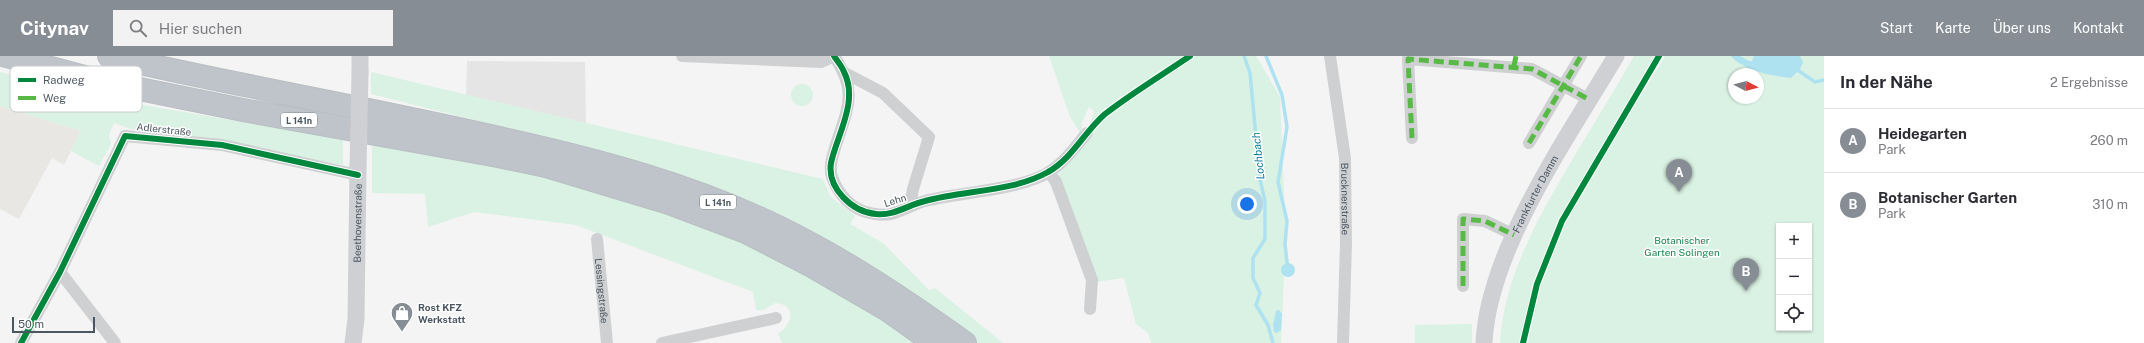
<!DOCTYPE html>
<html lang="de">
<head>
<meta charset="utf-8">
<style>
  body { margin:0; font-family:"Public Sans",sans-serif; background:#f2f2f3; color:#2b2b33 }
  .controls { position:absolute; right:12px; bottom:12px; display:grid; overflow:hidden; border-radius:0px; box-shadow:0 1px 3px #0004 }
  .controls button { width:36px; height:36px; display:grid; place-items:center; padding:0; border:0; border-bottom:1px solid #e1e1e2; background:#fff; color:#2b2b33; font:20px sans-serif }
  .compass { position:absolute; left:1728px; top:12px; width:36px; height:36px; border-radius:50%; background:#fff; box-shadow:0 1px 3px #0004; rotate:97deg }
  .scale { position:absolute; left:12px; bottom:10px; width:83px; box-sizing:border-box; padding-left:4px; border:2px solid #4a5661; border-top:0; font-size:11px; line-height:14px; white-space:nowrap; color:#4a5661; -webkit-text-stroke:3px #fff; paint-order:stroke }
  .you { position:absolute; left:1247px; top:148px; width:14px; height:14px; margin:-10px; border:3px solid #fff; border-radius:50%; background:#1a73e8; box-shadow:0 0 0 6px #1a73e833 }
  .badge { display:grid; place-items:center; width:26px; height:26px; border-radius:50%; background:#868d94; color:#fff; font-size:13px; font-weight:700 }
  .pin { position:absolute; translate:-50% -33px; filter:drop-shadow(0 1px 2px #0008) }
  .pin::after { content:''; position:absolute; top:21px; width:14px; height:12px; background:inherit; clip-path:polygon(0 0,100% 0,50% 100%) }
  .list { margin:0; padding:0; list-style:none }
  h2 { display:flex; justify-content:space-between; align-items:center; height:52px; margin:0; padding:0 16px; font-size:17px }
  h2 small { font-size:13px; font-weight:400; color:#7c7c81 }
  .list li { display:grid; grid-template-columns:26px 1fr auto; gap:12px; align-items:center; box-sizing:border-box; height:64px; padding:0 16px; border-top:1px solid #e1e1e2 }
  .list b { display:block; font-size:15px; white-space:nowrap }
  .list p { margin:0; font-size:13px; white-space:nowrap; color:#7c7c81 }
  .list em { font-size:13px; font-style:normal; color:#7c7c81 }
  .icon { flex:none; width:22px; height:22px; fill:none; stroke:currentColor; stroke-width:2; stroke-linecap:round; stroke-linejoin:round }
  .map { position:relative; flex:none; width:1824px; height:287px; overflow:hidden }
  header { display:flex; align-items:center; gap:24px; box-sizing:border-box; height:56px; padding:0 20px; background:#868d94; color:#fff }
  header strong { font-size:19px }
  nav { display:flex; gap:22px; margin-inline-start:auto; font-size:14px }
  .search { width:280px; height:36px; background:#f2f2f3; display:flex; align-items:center; gap:10px; box-sizing:border-box; padding:0 14px; border-radius:0px; color:#7c7c81; font-size:15px }
  main { display:flex }
  aside { flex:1; background:#fff }
  .map>svg:first-child { display:block }
  .commercial { fill:#e8e7e3 }
  .education { fill:#e6e5e6 }
  .green { fill:#d9f2e3; fill-rule:evenodd }
  .water { fill:#aee2f0 }
  .lines { fill:none; stroke-linecap:round; stroke-linejoin:round }
  .stream { stroke:#aee2f0; stroke-width:3.5 }
  .highway-casing { stroke:#b9bec3; stroke-width:24 }
  .street { stroke:#ced0d2; stroke-width:12 }
  .secondary { stroke:#ced0d4; stroke-width:17 }
  .highway { stroke:#bec4c9; stroke-width:22 }
  .secondary-bridge { stroke:#ced0d4; stroke-width:17 }
  .quiet { stroke:#58b947; stroke-width:5; stroke-dasharray:10 5; stroke-linecap:butt }
  .cycleway-casing { stroke:#fff; stroke-width:8 }
  .cycleway { stroke:#00873e; stroke-width:6 }
  .labels { text-anchor:middle; dominant-baseline:central; stroke-width:3; stroke-linejoin:round; paint-order:stroke }
  .shield { fill:#fff; stroke:#808990; stroke-width:1 }
  .shield-label { font-size:9px; font-weight:bold; fill:#4a5661 }
  .street-label { font-size:10px; fill:#4a5661; stroke:#fff }
  .park-label { font-size:10px; fill:#17864f; stroke:#fff }
  .poi-label { font-size:10px; font-weight:bold; fill:#4a5661; stroke:#fff; text-anchor:start }
  .water-label { font-size:11px; font-style:italic; fill:#0c7c9b; stroke:#fff }
  .key { fill:#fff; stroke:#c9ccd0; stroke-width:1 }
  .key-label { font-size:11px; fill:#4a5661 }
</style>
</head>
<body>
<header>
<strong>Citynav</strong>
<div class="search"><svg class="icon" aria-label="search" viewBox="0 0 24 24"><circle cx="10" cy="10" r="6"/><path d="M15 15l6 6"/></svg>Hier suchen</div>
<nav><a>Start</a><a>Karte</a><a>Über uns</a><a>Kontakt</a></nav>
</header>
<main>
<div class="map">
<svg width="1824" height="287" viewBox="0 0 1824 287">
  <rect width="100%" height="100%" fill="#f4f4f4"/>
  <path class="commercial" d="M0 50 81 75 64 109 52 102 19 163 0 153Z"/>
  <path class="education" d="M467 5 585 6 586 67 466 39Z"/>
  <path class="green" d="M1049 0H1256L1280 41 1286 187 1289 207 1295 212 1291 220H1284L1281 287H1151L1148 277 1136 268 1124 222 1096 226 1059 121 1060 115 1104 64 1100 59 1090 68 1094 55 1089 51 1082 66 1081 78 1070 61Z
    M1634 0H1655L1561 161 1537 219 1520 287H1500C1504 217 1543 153 1578 94 1597 63 1616 31 1634 0Z
    M1665 0H1824V287H1528C1532 268 1534 248 1540 230 1567 147 1621 74 1665 0ZM1734 18H1758V42H1734ZM1779 170H1809V272H1779Z
    M0 16 137 48 343 83V109L225 86 137 75 114 67 109 79 111 88 99 110 71 95 81 75 0 50Z
    M371 16 823 123 830 140 855 160 850 168 883 187 929 234 935 232 1003 287H977L895 226 566 87 371 38Z
    M791 39a11 11 0 1 1 22 0a11 11 0 1 1-22 0Z
    M372 88 547 119 591 130 754 189 884 264 916 287H782L778 278C793 268 797 248 775 247L764 254H756L753 236 576 169 474 156 428 171 425 138 372 137Z
    M1472 268V287H1415V269Z"/>
  <path class="water" d="M1731 0H1740L1749 5H1752L1754 0H1800L1803 6 1800 13 1791 22C1773 20 1744 15 1731 0Z
    M1281 214a7 7 0 1 1 14 0a7 7 0 1 1-14 0Z
    M1279 254 1282 258 1281 274 1277 277 1274 276 1273 269 1276 255Z"/>
  <g class="lines">
    <path class="stream" d="M1244 0 1250 17 1260 124 1265 145V183L1253 202V222L1260 237 1256 249 1268 269 1273 287
      M1266 0 1282 39 1287 71 1278 126 1287 165 1285 188 1287 207
      M1799 15 1815 26 1824 24"/>
    <g class="highway-casing">
      <path id="highway" d="M6 0 100 25 243 54 498 100 546 110 669 147 746 176 812 210 886 253 934 287
        M109 0C238 30 370 52 499 82 594 103 690 128 778 171 844 203 905 244 965 287"/>
    </g>
    <g class="street">
      <path d="M682 0 821 6 834 0"/>
      <path d="M834 0C859 37 847 53 835 92 832 102 829 111 832 121 838 138 852 154 870 157 877 159 885 159 891 158 903 155 914 148 925 145 959 136 1021 134 1049 116 1064 107 1076 90 1087 77"/>
      <path id="s1" d="M1330 0 1345 102 1346 187 1343 287"/>
      <path d="M845 17 883 37 929 81 913 133 910 150"/>
      <path d="M1412 82 1408 3 1532 13 1590 44"/>
      <path d="M1529 87 1581 0"/>
      <path d="M1049 116 1056 126 1092 224 1090 253"/>
      <path id="s2" d="M597 183 607 287"/>
      <path d="M60 216 115 287"/>
      <path d="M1463 230V163L1485 165 1514 179"/>
      <path d="M21 287 60 216 125 80 222 89 358 119"/>
      <path d="M662 287 776 262"/>
    </g>
    <g class="secondary">
      <path d="M360 16V0"/>
      <path id="s3" d="M353 287 356 263 358 111"/>
      <path id="s4" d="M1484 287C1488 194 1569 79 1616 0"/>
    </g>
    <use href="#highway" class="highway"/>
    <path class="secondary-bridge" d="M358 111 360 16"/>
    <path class="quiet" d="M1514 10 1516 0
      M1412 82 1408 3 1532 13 1590 44
      M1529 87 1581 0
      M1463 230V163L1485 165 1514 179"/>
    <g class="cycleway-casing">
      <path id="cycleway" d="M834 0C837 5 842 10 844 16 859 45 837 79 831 107 827 132 852 156 876 158 894 160 908 149 925 145 963 134 1013 136 1048 116 1072 103 1085 75 1105 58 1132 37 1162 19 1190 0
        M21 287 60 216 125 80 222 89 358 119
        M1523 287 1537 228 1562 165 1659 0"/>
    </g>
    <use href="#cycleway" class="cycleway"/>
  </g>
  <defs>
    <g id="shop-pin" transform="scale(1.15)"><path d="M0 17L-7.5 6A9.5 9.5 0 1 1 7.5 6Z" fill="#868d94" stroke="#fff"/><path d="M-5-2.5h2.3a2.7 3.5 0 0 1 5.4 0H5L5.5 6h-11ZM-1.5-2.5h3a1.5 2.3 0 0 0-3 0Z" fill="#fff"/></g>
  </defs>
  <g fill-rule="evenodd">
    <use href="#shop-pin" x="402" y="257"/>
  </g>
  <g class="labels">
    <g class="shield">
      <rect x="281" y="57" width="36" height="14" rx="3"/>
      <rect x="700" y="139" width="36" height="14" rx="3"/>
    </g>
    <g class="shield-label">
      <text x="299" y="64">L 141n</text>
      <text x="718" y="146">L 141n</text>
    </g>
    <g class="street-label">
      <text transform="translate(164 73) rotate(6)">Adlerstraße</text>
      <text stroke="none"><textPath href="#s4" startOffset="159">Frankfurter Damm</textPath></text>
      <text stroke="none"><textPath href="#s1" startOffset="144">Brucknerstraße</textPath></text>
      <text transform="translate(895 144) rotate(-17)">Lehn</text>
      <text stroke="none"><textPath href="#s3" startOffset="120">Beethovenstraße</textPath></text>
      <text stroke="none"><textPath href="#s2" startOffset="52">Lessingstraße</textPath></text>
    </g>
    <g class="park-label">
      <text x="1682" y="184">Botanischer<tspan x="1682" dy="12">Garten Solingen</tspan></text>
    </g>
    <g class="poi-label">
      <text x="418" y="251">Rost KFZ<tspan x="418" dy="12">Werkstatt</tspan></text>
    </g>
    <g class="water-label">
      <text transform="translate(1258 100) rotate(-96)">Lochbach</text>
    </g>
  </g>
  <rect x="10" y="10" width="132" height="46" rx="6" class="key"/>
  <rect x="18" y="22" width="18" height="4" fill="#00873e"/>
  <rect x="18" y="40" width="18" height="4" fill="#58b947"/>
  <g class="key-label">
    <text x="43" y="28">Radweg</text>
    <text x="43" y="46">Weg</text>
  </g>
</svg>
<div class="controls">
<button>+</button>
<button>−</button>
<button><svg class="icon" aria-label="locate" viewBox="0 0 24 24"><circle cx="12" cy="12" r="6"/><path d="M12 2v4M12 18v4M2 12h4M18 12h4"/></svg></button>
</div>
<svg class="compass" viewBox="-18 -18 36 36"><path d="M0-13l5 13h-10z" fill="#e53935"/><path d="M0 13l5-13h-10z" fill="#7c7c81"/></svg>
<div class="scale">50 m</div>
<div class="you"></div>
<div class="pin badge" style="left:1679px;top:136px">A</div>
<div class="pin badge" style="left:1746px;top:235px">B</div>
</div>
<aside>
<h2>In der Nähe<small>2 Ergebnisse</small></h2>
<ul class="list">
<li><span class="badge">A</span><div><b>Heidegarten</b><p>Park</p></div><em>260 m</em></li>
<li><span class="badge">B</span><div><b>Botanischer Garten</b><p>Park</p></div><em>310 m</em></li>
</ul>
</aside>
</main>
</body>
</html>
